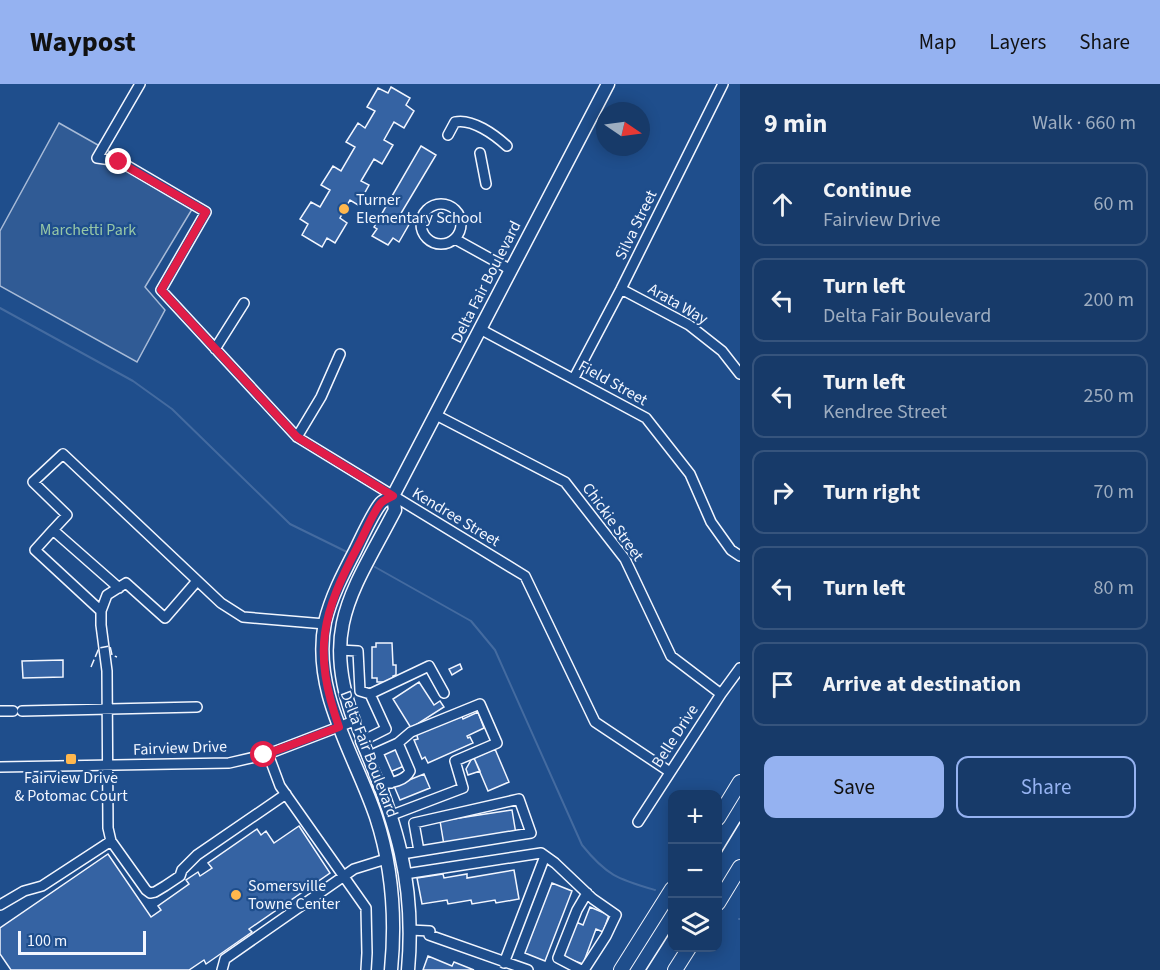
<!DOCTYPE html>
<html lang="en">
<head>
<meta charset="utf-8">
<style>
  body { margin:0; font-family:"Source Sans 3",sans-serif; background:#244571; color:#f1f3f6 }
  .controls { position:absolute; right:18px; bottom:18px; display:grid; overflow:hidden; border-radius:12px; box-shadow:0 3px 15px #0003 }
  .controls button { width:54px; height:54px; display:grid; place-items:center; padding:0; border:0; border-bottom:2px solid #36547d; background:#173a69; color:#f1f3f6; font:30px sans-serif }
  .compass { position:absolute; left:596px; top:18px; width:54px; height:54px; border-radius:50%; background:#173a69; box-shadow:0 3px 15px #0003; rotate:103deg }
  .scale { position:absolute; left:18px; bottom:15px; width:128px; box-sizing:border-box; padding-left:6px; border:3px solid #f2f6ff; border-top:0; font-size:16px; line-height:21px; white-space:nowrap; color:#f2f6ff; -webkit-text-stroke:4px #1f4e8c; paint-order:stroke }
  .stop { position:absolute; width:18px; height:18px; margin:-14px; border:4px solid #e11d48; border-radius:50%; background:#fff }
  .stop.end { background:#e11d48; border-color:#fff; box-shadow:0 2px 6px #0008 }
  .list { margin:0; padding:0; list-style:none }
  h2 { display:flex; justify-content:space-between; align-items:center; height:78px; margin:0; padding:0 24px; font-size:26px }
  h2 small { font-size:20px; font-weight:400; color:#9eadc0 }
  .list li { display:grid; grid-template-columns:39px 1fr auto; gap:18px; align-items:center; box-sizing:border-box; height:84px; margin:0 12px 12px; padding:0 12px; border:2px solid #36547d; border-radius:12px }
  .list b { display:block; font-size:22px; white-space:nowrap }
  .list p { margin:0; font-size:20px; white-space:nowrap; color:#9eadc0 }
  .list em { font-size:20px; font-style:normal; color:#9eadc0 }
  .actions { display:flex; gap:12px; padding:18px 24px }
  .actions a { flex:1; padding:14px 0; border:2px solid #95b2f1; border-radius:12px; text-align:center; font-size:21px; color:#95b2f1 }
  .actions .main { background:#95b2f1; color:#111 }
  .icon { flex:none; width:33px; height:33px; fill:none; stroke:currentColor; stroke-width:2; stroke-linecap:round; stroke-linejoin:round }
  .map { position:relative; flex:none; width:740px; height:886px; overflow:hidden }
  header { display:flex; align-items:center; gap:36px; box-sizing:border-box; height:84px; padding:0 30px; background:#95b2f1; color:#111 }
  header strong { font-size:28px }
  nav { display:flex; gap:33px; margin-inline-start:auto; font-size:21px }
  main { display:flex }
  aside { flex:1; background:#173a69 }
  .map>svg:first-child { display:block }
  .green { fill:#305b95; stroke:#a8bbd7; stroke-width:1.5 }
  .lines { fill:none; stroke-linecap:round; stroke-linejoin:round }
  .stream { stroke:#446ba0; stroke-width:2 }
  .building { fill:#3563a3; stroke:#f2f6ff; stroke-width:1.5 }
  .minor-casing { stroke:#f2f6ff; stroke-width:12 }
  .major-casing { stroke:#f2f6ff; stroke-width:15 }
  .highway-casing { stroke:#f2f6ff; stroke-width:16 }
  .minor { stroke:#1f4e8c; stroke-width:9 }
  .major { stroke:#1f4e8c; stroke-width:12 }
  .highway { stroke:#1f4e8c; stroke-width:14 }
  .tram { stroke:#f2f6ff; stroke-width:1.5 }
  .fence { stroke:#f2f6ff; stroke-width:1.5; stroke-dasharray:8 3; stroke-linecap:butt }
  .route { stroke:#e11d48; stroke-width:8 }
  .poi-dot { fill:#ffb74d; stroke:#1f4e8c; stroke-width:2 }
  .labels { text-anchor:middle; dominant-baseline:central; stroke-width:4.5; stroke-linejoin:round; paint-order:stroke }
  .poi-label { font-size:16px; fill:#f2f6ff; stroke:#1f4e8c; text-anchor:start }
  .street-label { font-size:16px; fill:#f2f6ff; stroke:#1f4e8c }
  .park-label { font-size:16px; fill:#97c8a6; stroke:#1f4e8c }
</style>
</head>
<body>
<header>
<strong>Waypost</strong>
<nav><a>Map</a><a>Layers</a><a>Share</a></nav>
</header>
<main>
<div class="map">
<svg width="740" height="886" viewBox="0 0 740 886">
  <rect width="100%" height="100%" fill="#1f4e8c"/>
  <path class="green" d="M59 39 197 117 145 203 165 226 137 278 0 202V147Z"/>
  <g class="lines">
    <path class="stream" d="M0 224 133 297 172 325 290 440 347 468
      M375 483 471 537 495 566 582 761C607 792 618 795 655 806
      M739 835H740"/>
  </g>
  <path class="building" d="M391 3 410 14 406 21 414 27 404 44 394 38 384 56 393 61 382 80 374 75 361 97 369 101 358 121 350 116 340 134 347 139 335 159 327 154 322 163 302 151 308 140 300 135 311 118 320 123 330 106 321 101 333 82 341 87 355 63 346 58 358 39 365 44 375 27 367 23 378 4 388 9Z
    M421 62 436 71 400 131 411 137 399 158 393 154 388 161 372 152 377 145 374 143Z
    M376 559H392L393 581H396V591L393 592V598H377V594H372V563H376Z
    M63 576V593L23 594 22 577Z
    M460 580 462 585 452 591 449 585Z
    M419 598 434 621 440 617 444 623 411 644 393 615Z
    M478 628 484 644 467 652 468 654 470 653 473 659 428 679 425 673 422 675 414 656 418 655 416 649 461 630 463 635Z
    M397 664 404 682 390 688 383 670Z
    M495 665 509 698 488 707 474 674Z
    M474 674 480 687 468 691 466 685 471 676Z
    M424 690 430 704 400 716 394 702Z
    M512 726 516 750 444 761 440 737Z
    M299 742 330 789 249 845 252 848 206 880 204 876 189 886H11L0 870V844L108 770 151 833 161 826 158 822 189 800 186 796 198 788 200 792 212 784 208 779 257 745 261 751 266 747 274 759Z
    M514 786 519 815 496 819 495 816 472 820 471 816 448 820 447 816 422 820 417 794 443 790 444 794 467 790V794Z
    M552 799 572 807 545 877 525 869Z
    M590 823 609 831 603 848 596 845 583 880 563 873 576 838 583 841Z
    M428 872 452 882 454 878 474 886H423Z"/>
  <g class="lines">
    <g class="minor-casing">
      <path id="minor" d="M140 0 97 74 119 77 206 128 161 206 297 353 525 492 595 638 670 688
        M448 51 455 38C472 34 495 51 507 62
        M480 69 486 100
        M421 140a20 20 0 1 1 40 0a20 20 0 1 1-40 0Z
        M455 155 511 186
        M621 205 689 241 722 267 740 290
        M480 245 646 334 690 390 711 438 731 466 740 472
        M215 265 244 219
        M574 294 621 205 723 0
        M436 331 565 398 625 475 671 572 721 610
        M297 353 321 313 340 270
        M53 446 67 431 33 398 63 370 221 519 243 533 325 540
        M101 527 35 466 53 446 119 504
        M339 566 358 567 360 607 370 610 429 582 444 609
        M0 627H13
        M22 627 197 623
        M378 669 391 699
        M268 670 280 702 366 824 367 869 366 886
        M369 672 398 659 410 687C405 697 392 699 381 700
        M0 683 229 679 268 670 354 637 362 657 386 645 370 610
        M392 731 463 704 455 677 497 659 480 620 411 648 398 659
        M638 738 721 610 740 584
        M111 757 108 744 107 587 101 541V527L107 511 126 499 165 534 197 497
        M402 770 531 749 519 715 414 739 419 767
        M405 790 541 769 555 779 593 815 616 831 606 852 584 886
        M0 821 24 807 42 802 111 757 146 806 150 809 155 808 165 802 180 792 182 786 197 771 286 710
        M410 846 430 847
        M429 851 528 886
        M504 879 545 772
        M222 886 225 875 344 792 354 785 386 775
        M581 886 558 874 577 826 587 809"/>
    </g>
    <g class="major-casing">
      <path id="major" d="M354 637C320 544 353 507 395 426L393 412
        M362 657C396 736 416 799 408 886
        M391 886C396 835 392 782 376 733 355 670 311 608 325 538 331 513 343 490 355 467 361 455 373 428 381 419 384 416 389 414 393 412L608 0"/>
    </g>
    <g class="highway-casing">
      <path id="highway" d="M718 734 740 698
        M718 819 740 783
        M621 886 672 805
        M675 886 689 864"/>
    </g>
    <use href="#minor" class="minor"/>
    <use href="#major" class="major"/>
    <use href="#highway" class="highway"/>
    <path class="tram" d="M718 774 740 738
      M646 886 672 845"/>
    <path class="fence" d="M91 583 99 564 110 562 112 571 117 573"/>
  </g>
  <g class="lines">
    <path class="route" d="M119 78 206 128 161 206 297 353 393 412C389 414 384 416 381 419 373 428 365 449 359 460 322 530 312 566 339 643L264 671"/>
  </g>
  <g class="poi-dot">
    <circle cx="344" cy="125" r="6"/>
    <rect x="65" y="669" width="12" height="12" rx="3"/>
    <circle cx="236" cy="811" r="6"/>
  </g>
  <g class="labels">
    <g class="poi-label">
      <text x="356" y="116">Turner<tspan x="356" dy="18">Elementary School</tspan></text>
      <text x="71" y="694" text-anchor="middle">Fairview Drive<tspan x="71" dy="18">&amp; Potomac Court</tspan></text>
      <text x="248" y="802">Somersville<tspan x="248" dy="18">Towne Center</tspan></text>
    </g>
    <g class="street-label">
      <text transform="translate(636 141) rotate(-64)">Silva Street</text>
      <text transform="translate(486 198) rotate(-63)">Delta Fair Boulevard</text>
      <text transform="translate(678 220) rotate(30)">Arata Way</text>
      <text transform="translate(613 299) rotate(29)">Field Street</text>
      <text transform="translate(456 433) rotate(31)">Kendree Street</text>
      <text transform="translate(613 438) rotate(54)">Chickie Street</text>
      <text transform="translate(675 652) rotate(-57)">Belle Drive</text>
      <text transform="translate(180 664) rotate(-2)">Fairview Drive</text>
      <text transform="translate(369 670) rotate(69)">Delta Fair Boulevard</text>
    </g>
    <g class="park-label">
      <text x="88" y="146">Marchetti Park</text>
    </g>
  </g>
</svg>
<div class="controls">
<button>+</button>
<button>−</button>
<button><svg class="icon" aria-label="layers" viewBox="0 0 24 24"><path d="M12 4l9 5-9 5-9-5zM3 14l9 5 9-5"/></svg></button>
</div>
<svg class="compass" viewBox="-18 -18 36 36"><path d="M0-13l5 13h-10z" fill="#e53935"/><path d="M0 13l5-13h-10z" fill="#9eadc0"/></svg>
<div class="scale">100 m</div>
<div class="stop" style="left:264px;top:671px"></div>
<div class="stop end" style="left:119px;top:78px"></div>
</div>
<aside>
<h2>9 min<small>Walk · 660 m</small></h2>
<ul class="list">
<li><svg class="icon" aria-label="ahead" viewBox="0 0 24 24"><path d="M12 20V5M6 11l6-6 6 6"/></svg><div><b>Continue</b><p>Fairview Drive</p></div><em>60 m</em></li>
<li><svg class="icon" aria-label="left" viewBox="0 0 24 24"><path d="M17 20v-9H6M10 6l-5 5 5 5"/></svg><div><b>Turn left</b><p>Delta Fair Boulevard</p></div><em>200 m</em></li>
<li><svg class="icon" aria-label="left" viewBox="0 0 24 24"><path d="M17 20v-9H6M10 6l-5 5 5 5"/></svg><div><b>Turn left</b><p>Kendree Street</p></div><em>250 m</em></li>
<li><svg class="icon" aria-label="right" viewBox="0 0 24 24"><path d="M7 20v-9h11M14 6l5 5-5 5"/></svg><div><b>Turn right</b></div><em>70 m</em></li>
<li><svg class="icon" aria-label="left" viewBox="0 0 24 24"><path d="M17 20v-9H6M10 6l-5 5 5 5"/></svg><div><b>Turn left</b></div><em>80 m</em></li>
<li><svg class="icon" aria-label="arrive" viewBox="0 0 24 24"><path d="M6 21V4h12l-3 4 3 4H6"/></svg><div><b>Arrive at destination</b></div></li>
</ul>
<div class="actions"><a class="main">Save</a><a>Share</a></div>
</aside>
</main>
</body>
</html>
